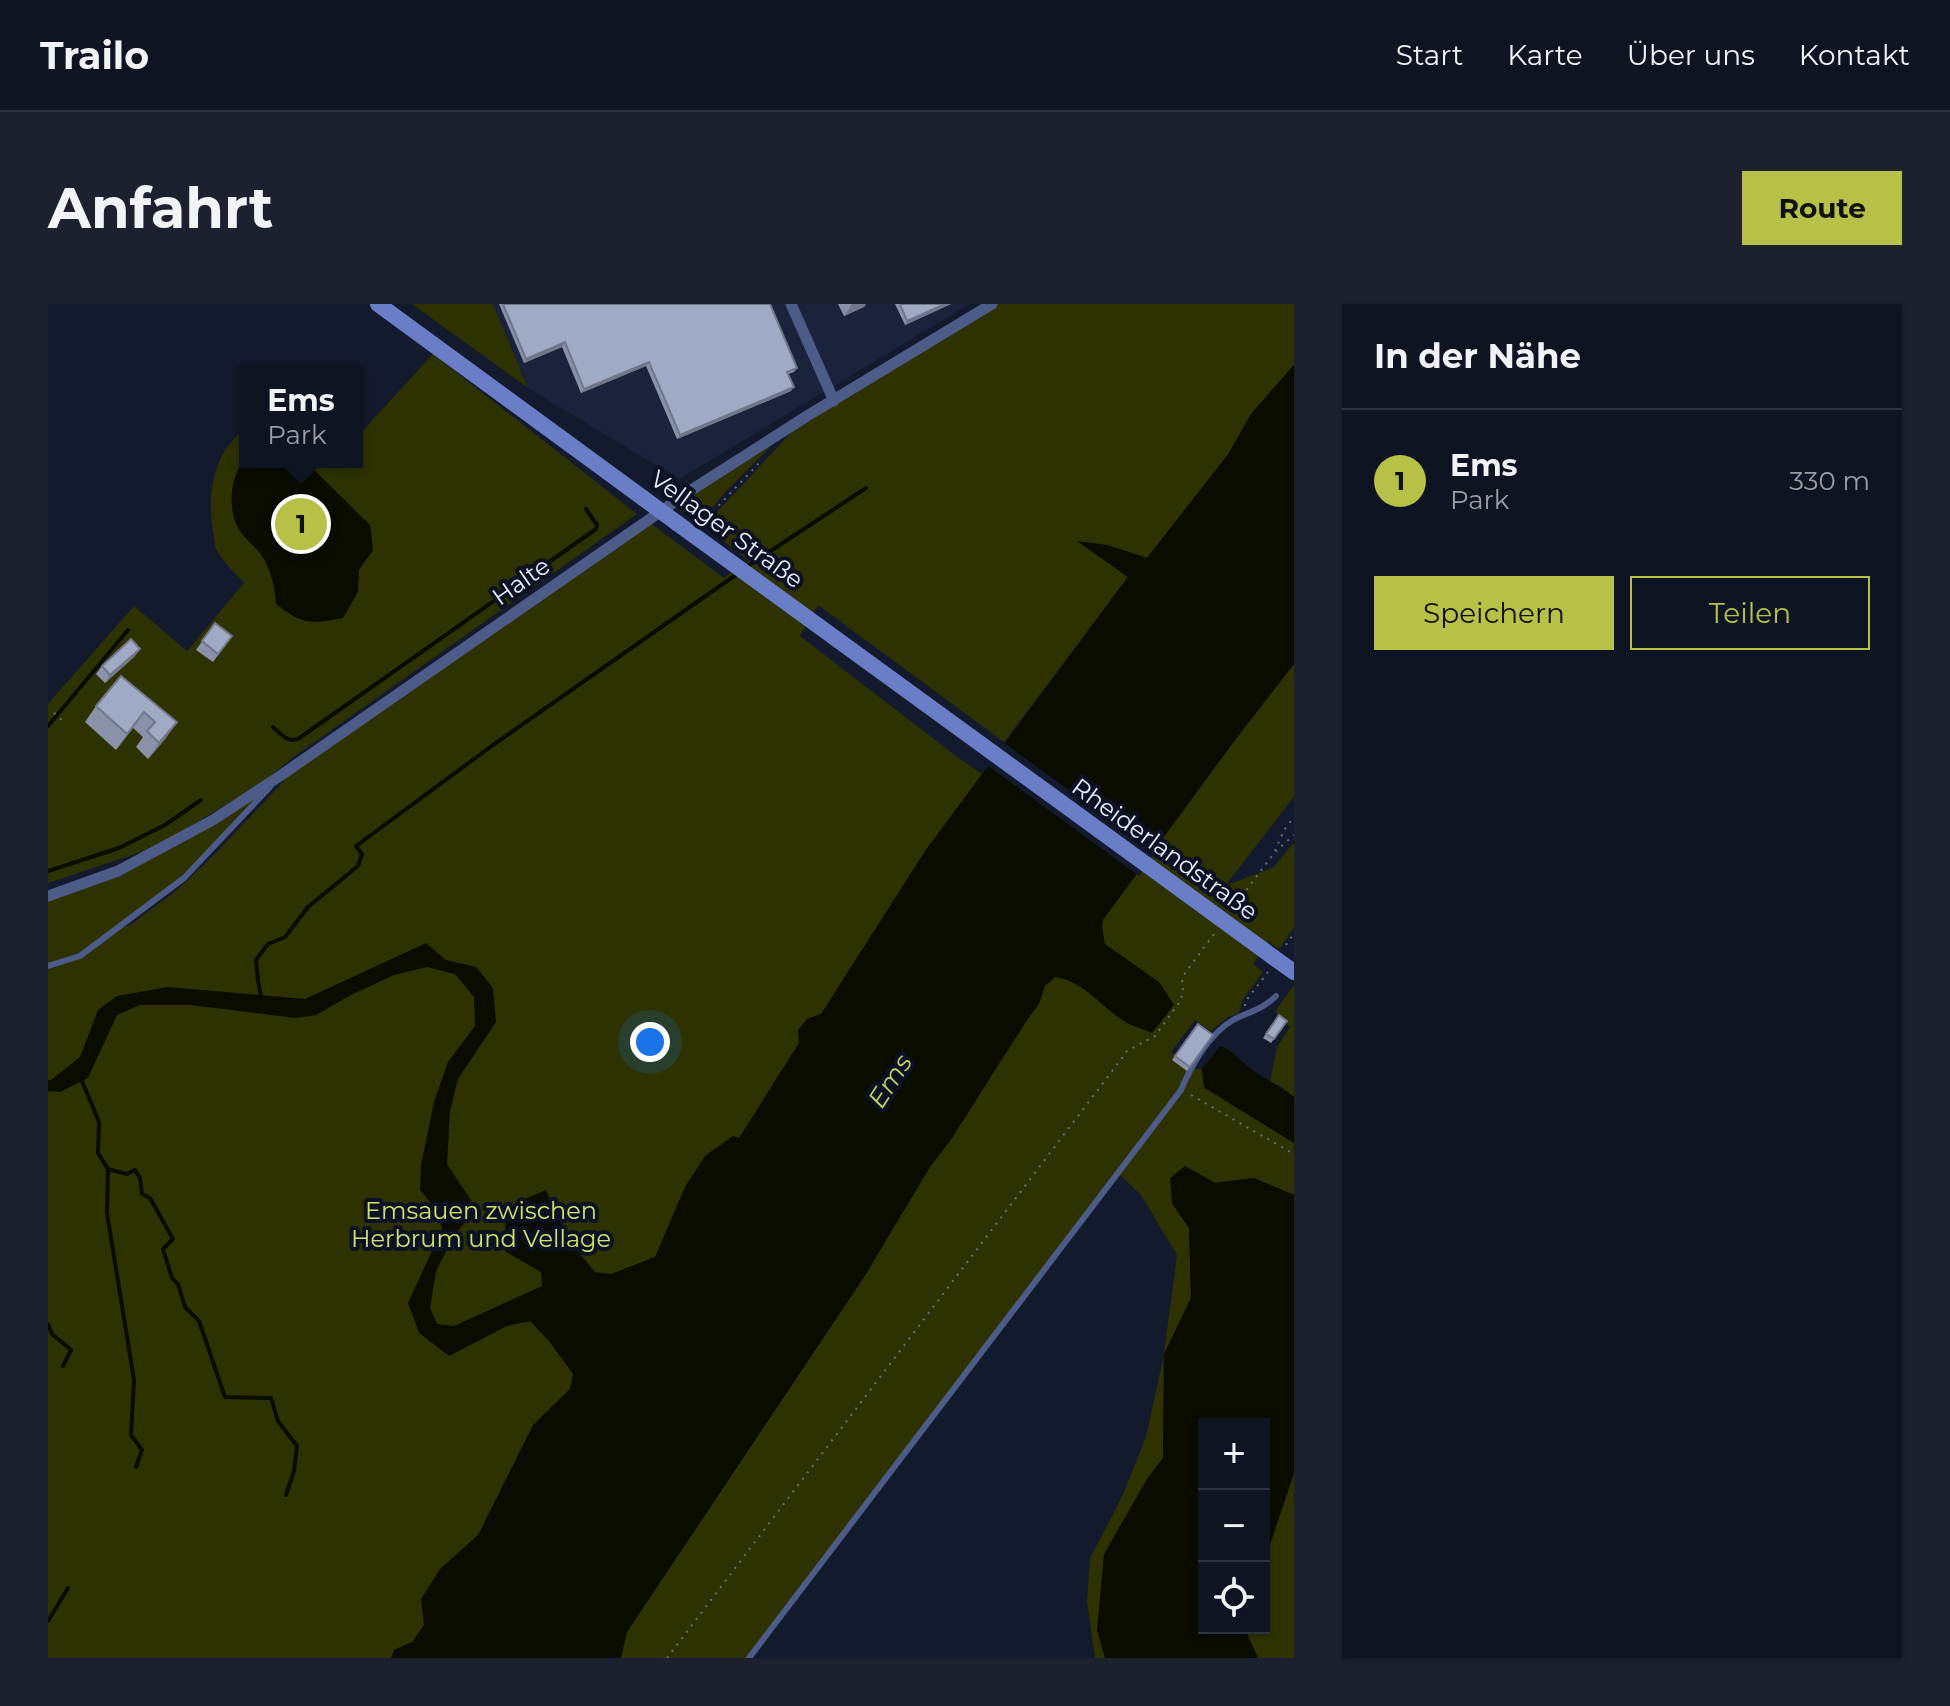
<!DOCTYPE html>
<html lang="de">
<head>
<meta charset="utf-8">
<style>
  body { margin:0; font-family:Montserrat,sans-serif; background:#1d212f; color:#f1f3f6 }
  .controls { position:absolute; right:24px; bottom:24px; display:grid; overflow:hidden; border-radius:0px; box-shadow:0 2px 6px #0004 }
  .controls button { width:72px; height:72px; display:grid; place-items:center; padding:0; border:0; border-bottom:2px solid #2f3340; background:#0f1422; color:#f1f3f6; font:40px sans-serif }
  .you { position:absolute; left:602px; top:738px; width:28px; height:28px; margin:-20px; border:6px solid #fff; border-radius:50%; background:#1a73e8; box-shadow:0 0 0 12px #1a73e833 }
  .badge { display:grid; place-items:center; width:52px; height:52px; border-radius:50%; background:#b7c148; color:#111; font-size:26px; font-weight:700 }
  .pin { position:absolute; translate:-50% -50%; border:4px solid #fff; box-shadow:0 2px 8px #0006 }
  .popup { position:absolute; left:191px; top:60px; width:124px; height:104px; box-sizing:border-box; display:grid; place-content:center; border-radius:0px; background:#0f1422; filter:drop-shadow(0 2px 6px #0005); font-size:26px; white-space:nowrap; color:#9b9ea5 }
  .popup b { font-size:30px; color:#f1f3f6 }
  .popup::after { content:''; position:absolute; left:50%; top:100%; margin-left:-16px; border:16px solid transparent; border-top-color:#0f1422 }
  .list { margin:0; padding:0; list-style:none }
  h2 { display:flex; justify-content:space-between; align-items:center; height:104px; margin:0; padding:0 32px; font-size:34px }
  h2 small { font-size:26px; font-weight:400; color:#9b9ea5 }
  .list li { display:grid; grid-template-columns:52px 1fr auto; gap:24px; align-items:center; box-sizing:border-box; height:144px; padding:0 32px; border-top:2px solid #2f3340 }
  .list b { display:block; font-size:30px; white-space:nowrap }
  .list p { margin:0; font-size:26px; white-space:nowrap; color:#9b9ea5 }
  .list em { font-size:26px; font-style:normal; color:#9b9ea5 }
  .actions { display:flex; gap:16px; padding:24px 32px }
  .actions a { flex:1; padding:18px 0; border:2px solid #b7c148; border-radius:0px; text-align:center; font-size:28px; color:#b7c148 }
  .actions .main { background:#b7c148; color:#111 }
  .icon { flex:none; width:44px; height:44px; fill:none; stroke:currentColor; stroke-width:2; stroke-linecap:round; stroke-linejoin:round }
  .map { position:relative; flex:none; width:1246px; height:1354px; overflow:hidden; border-radius:0px }
  header { display:flex; align-items:center; gap:48px; box-sizing:border-box; height:112px; padding:0 40px; background:#0f1422; border-bottom:2px solid #2f3340 }
  header strong { font-size:38px }
  nav { display:flex; gap:44px; margin-inline-start:auto; font-size:28px }
  .intro { display:flex; align-items:center; justify-content:space-between; box-sizing:border-box; height:192px; padding:0 48px }
  h1 { margin:0; font-size:56px }
  .button { padding:20px 36px; border-radius:0px; background:#b7c148; color:#111; font-size:28px; font-weight:700 }
  main { display:flex; gap:48px; padding:0 48px }
  aside { flex:1; background:#0f1422; border-radius:0px; box-shadow:0 2px 6px #0004 }
  .map>svg:first-child { display:block }
  .built { fill:#1b223c }
  .green { fill:#2e3200 }
  .water { fill:#0a0c00 }
  .pier { fill:#141a2d }
  .lines { fill:none; stroke-linecap:round; stroke-linejoin:round }
  .stream { stroke:#0a0c00; stroke-width:4 }
  .path { stroke:#676d7e; stroke-width:2; stroke-dasharray:2 6; stroke-linecap:butt }
  .lane { stroke:#4d5b88; stroke-width:6 }
  .street { stroke:#4d5b88; stroke-width:11 }
  .secondary { stroke:#6a7ec8; stroke-width:16 }
  .secondary-bridge { stroke:#6a7ec8; stroke-width:16 }
  .wall { fill:#8a92a9 }
  .shaded-wall { fill:#717789 }
  .building { fill:#a1aac4; stroke:#717789; stroke-width:2 }
  .labels { text-anchor:middle; dominant-baseline:central; stroke-width:8; stroke-linejoin:round; paint-order:stroke }
  .street-label { font-size:24px; fill:#e9eefc; stroke:#0c1123 }
  .park-label { font-size:24px; fill:#d4e06e; stroke:#0c1123 }
  .water-label { font-size:26px; font-style:italic; fill:#c3ce5c; stroke:#0c1123 }
</style>
</head>
<body>
<header>
<strong>Trailo</strong>
<nav><a>Start</a><a>Karte</a><a>Über uns</a><a>Kontakt</a></nav>
</header>
<div class="intro"><h1>Anfahrt</h1><a class="button">Route</a></div>
<main>
<div class="map">
<svg width="1246" height="1354" viewBox="0 0 1246 1354">
  <rect width="100%" height="100%" fill="#141a2d"/>
  <path class="built" d="M445 0H922L631 175 480 84Z"/>
  <path class="green" d="M364 0H445L480 84Z
    M950 0H1246V61L1203 110 1181 149 1099 254 1059 241 1031 238 1080 273 956 438 770 301 752 332 908 452 1084 575 1190 432 1246 360V493L1177 582 1226 563 1246 538V624L1231 645 1221 638 1205 660 1215 668 1194 697 1191 709 1180 713 1163 727 1147 716 1123 748 1138 760 1141 765H1154L1156 784 1246 839V891L1206 874 1167 879 1137 862 1124 899 1141 924 1143 994 1116 1051 1115 1154 1099 1175 1049 1326 1057 1354H1047L1039 1297 1042 1254 1074 1193 1098 1133 1116 1050 1129 951 1093 891 1070 869 701 1354H0V595L77 566 223 481 162 546 124 581 70 625 82 621 128 587 169 548 250 462 601 218 676 274 701 257 657 223V221L749 122Z
    M385 50 589 210 248 451 210 482 122 534 93 548 0 579V400L86 302 139 347 196 279C187 269 175 258 168 245 166 240 166 232 165 227 159 189 165 149 197 125V158H309V133Z
    M733 132 679 186 654 216 648 217 626 202Z
    M1246 681V793L1232 782 1222 778 1229 743 1242 723 1227 707Z
    M1246 1169V1354H1210L1196 1324H1216V1248L1222 1240Z"/>
  <path class="water" d="M1246 61V360L1190 432 1055 616C1053 624 1056 632 1057 640L1111 678 1126 701 1104 729C1097 725 1088 724 1081 720 1055 706 1037 677 1007 673L997 682 991 700 979 716 902 837 882 863 818 970 579 1328 573 1354H343L346 1346 364 1338 376 1321 373 1295 392 1265 430 1231 485 1121 522 1085 525 1070 501 1037 482 1017 459 1022 401 1052 371 1029 360 999 394 925 389 906 372 886 373 861 386 798 400 758 427 722 426 693 407 670 379 663 346 671 303 691 268 711 248 714 142 701H92L69 711 40 774 12 788 0 787V776H3L32 753 50 706 69 692 120 683 257 695 378 639 398 656 428 663 445 684 448 718 410 775 402 807 399 860 429 905 407 930 388 967 382 1004 389 1020 406 1022 494 982 493 968 458 948 457 915 467 899 498 886 523 939 547 968 563 970 607 953 637 883 657 852 685 832 691 834 751 739 750 726 759 715 773 710 877 547 1080 273 1029 237 1059 241 1099 254 1181 149 1203 110Z
    M197 156V158H258L322 221 325 246 311 266 310 288 295 314C262 320 255 321 228 300 227 285 224 270 217 257 210 243 195 235 189 222 180 203 182 171 197 156Z
    M1172 742C1185 746 1192 757 1203 765 1217 775 1232 782 1246 793V839L1156 783 1154 765Z
    M1137 862 1167 879 1206 874 1246 891V1169L1222 1240 1216 1248V1120H1156V1324H1196L1210 1354H1057L1049 1326 1056 1250 1099 1175 1115 1154 1116 1050 1143 994 1141 924 1124 899 1122 874Z"/>
  <path class="pier" d="M952 436 1107 549 1091 572 936 459Z"/>
  <g class="lines">
    <path class="stream" d="M700 262 818 184
      M0 422 80 326
      M225 423C233 430 240 439 250 435L548 225 549 221 538 205
      M0 567 71 544 117 521 153 496
      M213 692 210 677 208 656 220 640 237 633 260 603 310 562 314 550 308 542 445 441 689 270
      M34 777 51 818 50 849 60 865 59 909 86 1076 83 1131 94 1146 88 1163
      M60 865 79 870 87 866 92 874 94 890 102 894 125 935 115 945 124 974 130 980 137 1003 151 1017 177 1093 223 1094 230 1117 249 1142 246 1167 238 1191
      M0 1020 4 1030 23 1046 15 1062
      M0 1317 20 1284"/>
    <path class="path" d="M654 219 713 157
      M6 409 17 419
      M1227 547 1236 526 1246 513
      M1184 605 1227 548 1246 531
      M1238 641 1246 629
      M1197 702V698L1220 668
      M1143 791 1246 850
      M619 1354 1071 758 1079 747 1107 732 1133 696 1135 687 1134 678 1137 669 1166 630"/>
    <path class="lane" d="M0 662 32 652 136 574 222 483
      M701 1354 1133 786C1143 762 1162 729 1185 716 1201 708 1215 705 1228 692"/>
    <path class="street" d="M743 0 786 97
      M0 592 70 567 165 516 232 472 645 185 759 112 944 0"/>
    <path class="secondary" d="M330 0 595 194
      M629 219 1099 561
      M1225 653 1246 668"/>
    <path class="secondary-bridge" d="M595 194 629 219
      M1099 561 1225 653"/>
  </g>
  <path class="wall" d="M451 0H722L749 64 746 68 740 70 743 87 629 135 598 62 533 89 514 43 476 59Z
    M790 0H818L816 3 796 12Z
    M847 0H903L857 21Z
    M167 319 184 332 165 358 148 346Z
    M92 345 86 353 57 379 48 370 54 362Z
    M73 372 118 434 100 455 88 443 95 433 85 424 68 446 37 418 48 402Z
    M1231 711 1239 717 1223 739 1215 734Z
    M1150 720 1165 731 1139 767 1124 756Z"/>
  <path class="shaded-wall" d="M804 0H818L816 3 796 12Z
    M897 0H903L857 21 859 17Z
    M517 38 514 43 476 59 478 55Z
    M601 58 598 62 533 89 536 85Z
    M746 83 743 87 629 135 632 131Z
    M92 345 86 353 57 379 62 371Z
    M96 408 85 424 68 446 79 430Z
    M129 418 118 434 100 455 111 439Z"/>
  <path class="building" d="M455 0H722L749 64 739 68 746 83 632 131 601 58 536 85 517 38 478 55Z
    M852 0H897L859 17Z
    M167 319 184 332 170 350 154 337Z
    M83 335 92 345 62 371 54 362Z
    M73 372 129 418 111 439 99 427 107 418 96 408 79 430 48 402Z
    M1231 711 1239 717 1226 735 1218 730Z
    M1150 720 1165 731 1142 763 1127 752Z"/>
  <g class="labels">
    <g class="street-label">
      <text transform="translate(679 225) rotate(36)">Vellager Straße</text>
      <text transform="translate(473 277) rotate(-35)">Halte</text>
      <text transform="translate(1117 545) rotate(36)">Rheiderlandstraße</text>
    </g>
    <g class="park-label">
      <text x="433" y="906">Emsauen zwischen<tspan x="433" dy="28">Herbrum und Vellage</tspan></text>
    </g>
    <g class="water-label">
      <text transform="translate(842 777) rotate(-57)">Ems</text>
    </g>
  </g>
</svg>
<div class="controls">
<button>+</button>
<button>−</button>
<button><svg class="icon" aria-label="locate" viewBox="0 0 24 24"><circle cx="12" cy="12" r="6"/><path d="M12 2v4M12 18v4M2 12h4M18 12h4"/></svg></button>
</div>
<div class="you"></div>
<div class="pin badge" style="left:253px;top:220px">1</div>
<div class="popup"><b>Ems</b>Park</div>
</div>
<aside>
<h2>In der Nähe<small></small></h2>
<ul class="list">
<li><span class="badge">1</span><div><b>Ems</b><p>Park</p></div><em>330 m</em></li>
</ul>
<div class="actions"><a class="main">Speichern</a><a>Teilen</a></div>
</aside>
</main>
</body>
</html>
